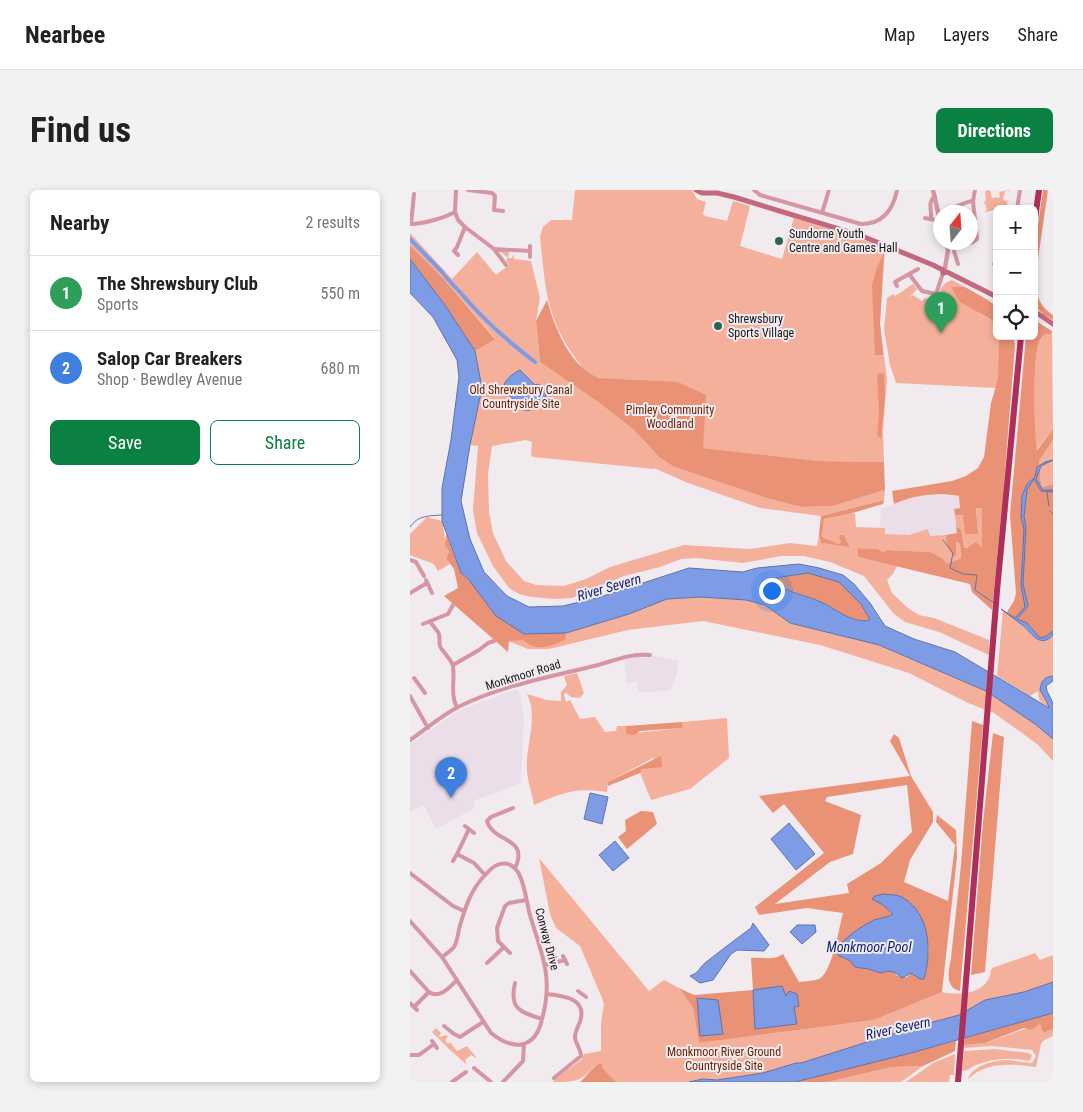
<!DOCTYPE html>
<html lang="en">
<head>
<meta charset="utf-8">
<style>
  body { margin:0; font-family:"Roboto Condensed",sans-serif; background:#f2f2f2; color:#222 }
  .controls { position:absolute; right:15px; top:15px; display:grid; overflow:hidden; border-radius:8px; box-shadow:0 2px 8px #0003 }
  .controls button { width:45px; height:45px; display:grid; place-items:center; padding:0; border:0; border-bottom:1px solid #e0e0e0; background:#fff; color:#222; font:25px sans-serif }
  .compass { position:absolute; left:523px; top:15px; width:45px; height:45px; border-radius:50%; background:#fff; box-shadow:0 2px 8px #0003; rotate:17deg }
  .you { position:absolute; left:361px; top:400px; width:18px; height:18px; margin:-12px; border:4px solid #fff; border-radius:50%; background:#1a73e8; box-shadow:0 0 0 8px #1a73e833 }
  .badge { display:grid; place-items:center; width:32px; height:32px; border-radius:50%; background:#0b8043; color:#fff; font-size:16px; font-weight:700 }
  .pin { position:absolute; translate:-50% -41px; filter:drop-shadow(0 1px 2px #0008) }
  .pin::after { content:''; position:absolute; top:26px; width:18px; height:15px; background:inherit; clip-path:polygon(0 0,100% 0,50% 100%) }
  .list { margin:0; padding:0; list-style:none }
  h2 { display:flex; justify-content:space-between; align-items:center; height:65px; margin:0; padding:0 20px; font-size:21px }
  h2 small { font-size:16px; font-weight:400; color:#767676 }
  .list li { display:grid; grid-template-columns:32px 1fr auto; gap:15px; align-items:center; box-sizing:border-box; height:75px; padding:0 20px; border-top:1px solid #e0e0e0 }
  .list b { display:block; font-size:19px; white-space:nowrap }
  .list p { margin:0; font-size:16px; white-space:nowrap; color:#767676 }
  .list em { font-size:16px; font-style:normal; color:#767676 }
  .actions { display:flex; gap:10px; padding:15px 20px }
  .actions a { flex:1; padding:11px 0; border:1px solid #0b8043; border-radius:8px; text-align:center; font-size:18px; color:#0b8043 }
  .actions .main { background:#0b8043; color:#fff }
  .icon { flex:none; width:28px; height:28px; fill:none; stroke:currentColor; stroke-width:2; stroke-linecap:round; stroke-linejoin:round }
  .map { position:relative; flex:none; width:643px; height:892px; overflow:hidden; border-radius:8px }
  header { display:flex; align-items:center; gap:30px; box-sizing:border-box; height:70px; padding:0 25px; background:#fff; border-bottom:1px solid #e0e0e0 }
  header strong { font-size:24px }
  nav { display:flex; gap:28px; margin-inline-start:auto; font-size:18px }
  .intro { display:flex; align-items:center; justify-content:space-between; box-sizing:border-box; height:120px; padding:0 30px }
  h1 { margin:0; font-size:35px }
  .button { padding:12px 22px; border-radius:8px; background:#0b8043; color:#fff; font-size:18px; font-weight:700 }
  main { display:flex; gap:30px; padding:0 30px }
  aside { flex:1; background:#fff; border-radius:8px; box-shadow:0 2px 8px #0003 }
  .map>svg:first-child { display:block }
  .built { fill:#ebdee8 }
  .green { fill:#f4b09a }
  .forest { fill:#ea9275; fill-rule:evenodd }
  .water { fill:#7e9be6; stroke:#5f73a8; fill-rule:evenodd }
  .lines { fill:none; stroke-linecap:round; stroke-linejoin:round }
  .stream { stroke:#5f73a8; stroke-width:1 }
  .canal { stroke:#7e9be6; stroke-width:4 }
  .minor { stroke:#d595a2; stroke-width:4 }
  .tertiary { stroke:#d595a2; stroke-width:4.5 }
  .secondary { stroke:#c4687e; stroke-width:5 }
  .trunk { stroke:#ae2f59; stroke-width:6 }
  .poi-dot { fill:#286551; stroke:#f1ebf0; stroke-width:2 }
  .labels { text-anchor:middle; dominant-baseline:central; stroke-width:4; stroke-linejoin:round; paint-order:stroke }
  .poi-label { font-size:12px; fill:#181618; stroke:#f1ebf0; text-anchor:start }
  .park-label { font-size:12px; fill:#6b1d00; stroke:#f1ebf0 }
  .street-label { font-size:12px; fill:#181618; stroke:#f1ebf0 }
  .water-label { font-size:14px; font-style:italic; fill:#0e1e73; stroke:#f1ebf0 }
</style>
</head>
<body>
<header>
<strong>Nearbee</strong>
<nav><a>Map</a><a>Layers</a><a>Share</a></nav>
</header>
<div class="intro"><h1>Find us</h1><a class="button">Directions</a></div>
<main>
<aside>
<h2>Nearby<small>2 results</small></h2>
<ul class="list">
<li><span class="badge" style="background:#2e9e5b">1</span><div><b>The Shrewsbury Club</b><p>Sports</p></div><em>550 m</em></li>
<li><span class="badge" style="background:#3f7fe0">2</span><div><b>Salop Car Breakers</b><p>Shop · Bewdley Avenue</p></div><em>680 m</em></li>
</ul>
<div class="actions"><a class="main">Save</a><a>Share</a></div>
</aside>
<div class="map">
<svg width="643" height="892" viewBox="0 0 643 892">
  <rect width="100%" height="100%" fill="#f1ebf0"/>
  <path class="built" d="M521 305 549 306 550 318 544 319 547 343 520 347 518 339 499 345 475 344V338H470L471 318H475L498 308Z
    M240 465 269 471 266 486 261 499 257 501 228 502 226 492 217 493 214 468Z
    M107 499 110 504 114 529 111 593 63 611 65 618 26 639 14 616 0 621V554L50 520Z"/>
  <path class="green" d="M165 0H282L287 9 296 12 293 24 295 26 317 31 323 11 340 16 330 56 372 69 384 28 475 57 470 134 477 188 473 240 474 272 410 271 293 258 228 190C213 189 195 191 182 185 174 181 169 173 164 166 135 125 135 94 130 46L133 37 141 30H162Z
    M580 0 582 8 587 7 588 9 590 6 589 2 600 0 599 1H595L593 10 599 11 597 12 598 17 592 16 591 19 575 22 577 18 575 17 577 15H575L574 11H576L575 1Z
    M0 43 42 89 67 62 86 85 99 75 96 70 98 68 89 60 99 62 98 68H102L104 64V69L121 71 130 108 126 131 130 172 188 212 224 240 249 267 327 298 356 308 391 317 423 316 475 300 474 310 411 326 350 318 278 293 244 278V279L123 267 121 265 122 252 116 250 82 256 78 284 79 322 83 343 96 371 114 391 126 395 154 396 176 389 200 377 274 355 340 359 380 353 407 356 409 344 411 353 440 356 434 345H430L429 348 431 352 429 354 412 347 414 329 445 323 446 337 475 338V344L499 345 518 339 520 346 536 345 541 364 544 367 545 352 550 354 551 368 536 375 520 362 477 360 473 362 468 359 448 358V367L487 376 483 384 477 390 482 403 498 418 509 425 524 428 579 450V465L529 442 495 432 484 424 454 386 420 372 394 366H371L333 373 287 368 271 369 250 377 214 386 162 408 145 409 122 407 109 404 99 398 83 376 67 343 63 320 68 256 60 255 72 198 65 161 85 148 32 87 0 55Z
    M542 90 555 97H542C549 104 556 114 565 120 577 130 587 128 587 146H589V189L586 198 486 193 480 175 474 139 477 108 483 104 485 106C492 102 495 99 503 94L507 99 499 108 503 105 512 111 515 108 528 111C530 100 531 94 542 90Z
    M642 141 643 239 626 260C624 243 622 158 631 148 634 144 637 144 641 144Z
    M643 250V294L633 297 631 295 629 271Z
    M566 318H572V359L554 357 551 339 546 337 545 325H553L568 343Z
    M17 327 32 331C35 342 34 352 39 363L36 368 40 374 28 381 24 374 0 365V344Z
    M291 407 336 410 355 415 380 433 469 455 576 501 625 534 643 549V571L627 554 584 523 558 513 499 483 410 455 293 431 218 440 139 459H118L98 451 100 435 114 444 156 443 219 424 257 409Z
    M593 420 610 433 625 448H640L643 445V486L638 487 630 500 637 512 639 518 629 510 628 501 620 506 587 486Z
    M167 483 174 503 170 508 161 507 156 503 154 504 156 512 160 510 170 529 185 527 195 542 206 541 207 536H216V544L272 538V532L317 528 319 568 280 599 241 610 230 583 245 567 198 592 197 602C166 597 152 603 124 615 122 604 118 592 117 581 115 555 129 528 117 504L137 510 151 511V502L157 495 154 486Z
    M129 668 239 801 254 790 269 798 283 818 289 853 464 830 532 802C546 805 569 805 578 790 580 787 580 782 582 778L625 763 630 770 643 765V792L614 802 575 810 549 825 501 838 391 873H386L353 883 307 890 293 889 279 892H194L185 876C170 892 165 892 142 892L172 869 174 864 191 861V833L194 814 192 808 170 756 146 738 140 724Z
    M631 833 633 843 643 839V846L633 851 631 854 626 877C602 874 577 871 558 889 562 875 586 870 599 870 607 871 614 873 622 873L626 866 622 860 582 856 554 858V855L575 853Z
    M26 838 31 843 29 846 30 847 36 845 38 847 35 850 38 854 40 852 47 861 57 856 66 867V868L61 865 55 870 57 875 39 859 22 842Z
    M585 859 619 863 622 865 621 869 618 871C599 867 584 868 566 875 561 877 558 881 552 881L554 861Z
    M545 864 544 885H540L539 892H496L523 873Z
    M513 876 491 892H418L482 877Z"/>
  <path class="forest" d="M633 0H638L624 97C628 109 632 118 643 125V130L634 125 624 115V64Z
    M0 55 32 87 85 149 65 161 35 115 0 69Z
    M474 63 470 134 473 165H465L462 95 467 77Z
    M541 97H555L578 110 587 117V137L580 129 550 112Z
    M137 110C145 138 160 177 189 188L268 192 296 205 293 258 410 271 474 272 475 300 423 316 391 317 356 308 263 276 249 267 224 240 188 212 130 172 126 131Z
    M626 131 642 141 641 144C637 144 634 144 631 148 622 158 624 243 627 260L643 239V250L629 271 631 295 633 297 643 294V441L635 447 630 448 617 433 606 429 597 422 604 411 606 403 600 325 616 146H624V132Z
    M589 146H603L605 155 593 306 582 420 562 402 560 394 448 367V358L468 359 473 362 477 360 520 362 533 369 537 374 551 368 550 354 546 352V365L544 367C539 362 536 352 536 345L547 343 546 337 551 339 554 357 557 358 566 352 572 358V318H566L568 344H555L553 325H545L544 319 550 318 549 306C527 302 504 305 484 314L482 301 542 291 556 286 568 278 574 267 581 213 588 189Z
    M474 183 475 206 471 249 467 245 469 224 467 184Z
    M474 310 473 314 439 324 414 329 412 347 429 354 431 352 429 348 430 345H434L440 357 411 353 409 344 411 326Z
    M36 344 51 383 114 444 156 443 155 450C139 456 128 463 113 450L99 451 98 462 34 406 48 398 44 379 36 368 39 362 35 355Z
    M398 383 430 392 451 414 460 430C442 434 428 420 413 413 397 405 378 401 360 393L371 387Z
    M562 531 573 535 550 801C534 797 539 780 541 768L551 675Z
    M272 532V538L230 541 224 545 216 544V536Z
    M583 543 594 547 575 782 561 785 573 632Z
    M484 544 489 548 501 586 523 622V632L500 670 494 692 538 711 545 655 526 632 527 625 546 640 547 667 532 802 464 830 289 853 283 818 269 798 284 805 343 800 341 768C354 767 362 771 373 764L389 792C395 791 403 791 409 789 422 783 429 738 433 723L397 718 349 725 345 717 414 663 374 614 363 623 349 606 500 586 480 551ZM497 595 502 642 471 673 437 694 439 703 365 714 420 672 443 664 451 625 415 611 417 607ZM462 709 509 722 519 759 516 782 501 783 497 787 487 786 484 782 478 781 471 783 458 779 446 777 439 770 432 768 476 727 483 724 473 715Z
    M251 566 252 577 233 579 230 583 198 596V592Z
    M231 621 243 622 247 634 217 659 208 647 216 641 215 630Z
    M643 823V839L633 843 630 833 622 840 614 838 575 853 554 855 555 848Z
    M546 851 545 861 513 876 482 877 418 892H385Z
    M191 873 193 879 206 892H170C177 886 182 877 191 873Z"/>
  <path class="water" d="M0 69 35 115 65 161 72 198 60 255 51 311 60 349 74 382 97 406 119 417 153 416 190 407 279 378 333 382 347 378 389 374 409 378 433 385 444 394 460 413 475 436 504 449 545 462 639 518 637 512 630 500C631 491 634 487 643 486V491L636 496 637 501 643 513V549L625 534 576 501 469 455 380 433 355 415 336 410 291 407 257 409 219 424 156 443 114 444 86 426 59 390 51 383 32 331V298L41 250 49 187 47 170 23 127 0 103ZM398 383 429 392 451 414 460 430C442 434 428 420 413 413 396 405 377 402 361 392L371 387Z
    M110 180 125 195 128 194 135 199 136 210C130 216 123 222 114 220L93 199C94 190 102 184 110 180Z
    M643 270 631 276 626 289 633 300H643V302L631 301 624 289 617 300 614 327 616 337 613 394 618 416 607 429 617 433 630 448 635 447 643 441V445C629 460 621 441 611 434 604 429 598 424 591 419L605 428 615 417 611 395 614 339 611 327 612 306 617 294 625 287 627 277 635 272Z
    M180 603 198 607 192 634 174 629Z
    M379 633 405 664 386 680 361 649Z
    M205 651 219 668 203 681 189 665Z
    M474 704C480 705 488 704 493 708 520 723 522 762 514 789H510L501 783 492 788 484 782 478 781 471 783 458 779 445 777 439 770 429 766 427 761C433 747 451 737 464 730 471 728 478 727 483 724L473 715 462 709 465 706Z
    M343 733 359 755 354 761 327 760 321 764 303 790 290 793 280 786C290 782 288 779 295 773 310 761 325 750 341 738Z
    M387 735H405L406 742 392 754 380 742Z
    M643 792V823L501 863 385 892H279L293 889 307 890 353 883 386 873H391L501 838 549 825 575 810 614 802Z
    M372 796 376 806 379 801 387 804 389 816 384 817 387 834 345 839 343 800Z
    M287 808 308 810 313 844 290 846Z"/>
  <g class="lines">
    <path class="stream" d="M637 302 639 316
      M640 321 643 324
      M0 337C8 325 19 326 32 325
      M533 350 543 363 540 378 553 384 567 385 565 400 584 413"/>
    <path class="canal" d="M0 49 33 83
      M35 86 47 99
      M49 101C72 128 97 151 125 172"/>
    <path class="minor" d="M46 0 45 22 48 30 55 37 84 59 96 75
      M58 0 82 3 85 6 84 20 93 21
      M344 0 350 5 451 34C472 34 483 20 487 0
      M4 4 1 34C13 34 34 28 45 22
      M607 19 610 0
      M536 20C546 18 553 12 563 11
      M412 23 419 0
      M515 28 525 30
      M521 29C522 21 517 12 525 6
      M120 56V67
      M84 59 120 61
      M48 65 44 61 47 57 55 37
      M548 74 544 61 546 56 563 52 567 49 563 11 565 0
      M584 74H587
      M499 84 512 101 526 104 533 83
      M487 96 485 92 508 79
      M0 370 6 372 14 386
      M16 390 22 403
      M0 403 17 393
      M20 431C22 436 27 439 29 444 30 448 29 453 30 456 31 460 42 470 43 476 45 490 40 504 47 518
      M13 434 38 424 43 415
      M43 475 69 460 78 453 84 451
      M4 488 15 503
      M0 506 18 538
      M0 550C16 539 31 526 48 517 90 496 139 487 184 476 204 471 220 463 240 465
      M103 618 81 627 77 631C83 653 120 647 105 678
      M55 636 64 643
      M59 639 47 664 64 673 75 685
      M43 671 47 664
      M0 683 43 716 54 721
      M0 731 32 767 81 843C91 851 104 858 116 853 126 849 130 838 132 829 144 787 131 763 120 725 115 709 114 665 87 675 82 677 79 681 75 685 60 701 55 718 49 739 48 745 47 752 44 757 41 761 36 764 32 767
      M100 763 88 751 87 738 95 716 99 713 116 710
      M153 766 157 774
      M77 773 93 758
      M135 775 155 770
      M0 781 19 802
      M105 793C99 819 110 822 132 829
      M168 801 176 807
      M137 804C151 806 175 807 171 828 170 834 165 840 165 847 165 854 171 858 171 866L144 888
      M0 813 7 820
      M4 817 19 802C30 809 39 798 47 790
      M34 836 44 844 50 847 73 832
      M22 851 27 858
      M0 865H9L24 854
      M64 878 81 892
      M42 892 56 882
      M93 892 113 871 114 854"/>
    <path class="tertiary" d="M523 0 530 31
      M535 78 538 60 536 52"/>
    <path class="secondary" d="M286 0 292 3H307L324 7 452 46 523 75 533 80V83L537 82 587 107
      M624 121 643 134"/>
    <path class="trunk" d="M624 36 629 0
      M548 892 587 401 611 146"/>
  </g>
  <g class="poi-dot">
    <circle cx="369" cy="51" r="5"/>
    <circle cx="308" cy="136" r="5"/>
  </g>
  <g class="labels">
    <g class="poi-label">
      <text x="379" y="44">Sundorne Youth<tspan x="379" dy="14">Centre and Games Hall</tspan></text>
      <text x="318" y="129">Shrewsbury<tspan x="318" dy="14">Sports Village</tspan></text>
    </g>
    <g class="park-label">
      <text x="111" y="200">Old Shrewsbury Canal<tspan x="111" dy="14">Countryside Site</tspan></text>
      <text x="260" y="220">Pimley Community<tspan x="260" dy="14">Woodland</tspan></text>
      <text x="314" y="862">Monkmoor River Ground<tspan x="314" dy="14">Countryside Site</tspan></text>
    </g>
    <g class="street-label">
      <text transform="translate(113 485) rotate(-17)">Monkmoor Road</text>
      <text transform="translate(137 749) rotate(75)">Conway Drive</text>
    </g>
    <g class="water-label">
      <text transform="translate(199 397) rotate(-16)">River Severn</text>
      <text x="459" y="757">Monkmoor Pool</text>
      <text transform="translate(488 838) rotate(-12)">River Severn</text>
    </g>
  </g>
</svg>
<div class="controls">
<button>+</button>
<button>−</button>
<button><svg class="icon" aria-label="locate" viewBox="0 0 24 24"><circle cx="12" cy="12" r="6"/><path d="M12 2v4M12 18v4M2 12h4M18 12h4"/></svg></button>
</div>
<svg class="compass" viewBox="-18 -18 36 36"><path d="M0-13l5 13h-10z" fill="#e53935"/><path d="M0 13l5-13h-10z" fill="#767676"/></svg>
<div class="you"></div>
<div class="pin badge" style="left:531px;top:143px;background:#2e9e5b">1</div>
<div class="pin badge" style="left:41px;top:608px;background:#3f7fe0">2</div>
</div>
</main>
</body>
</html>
